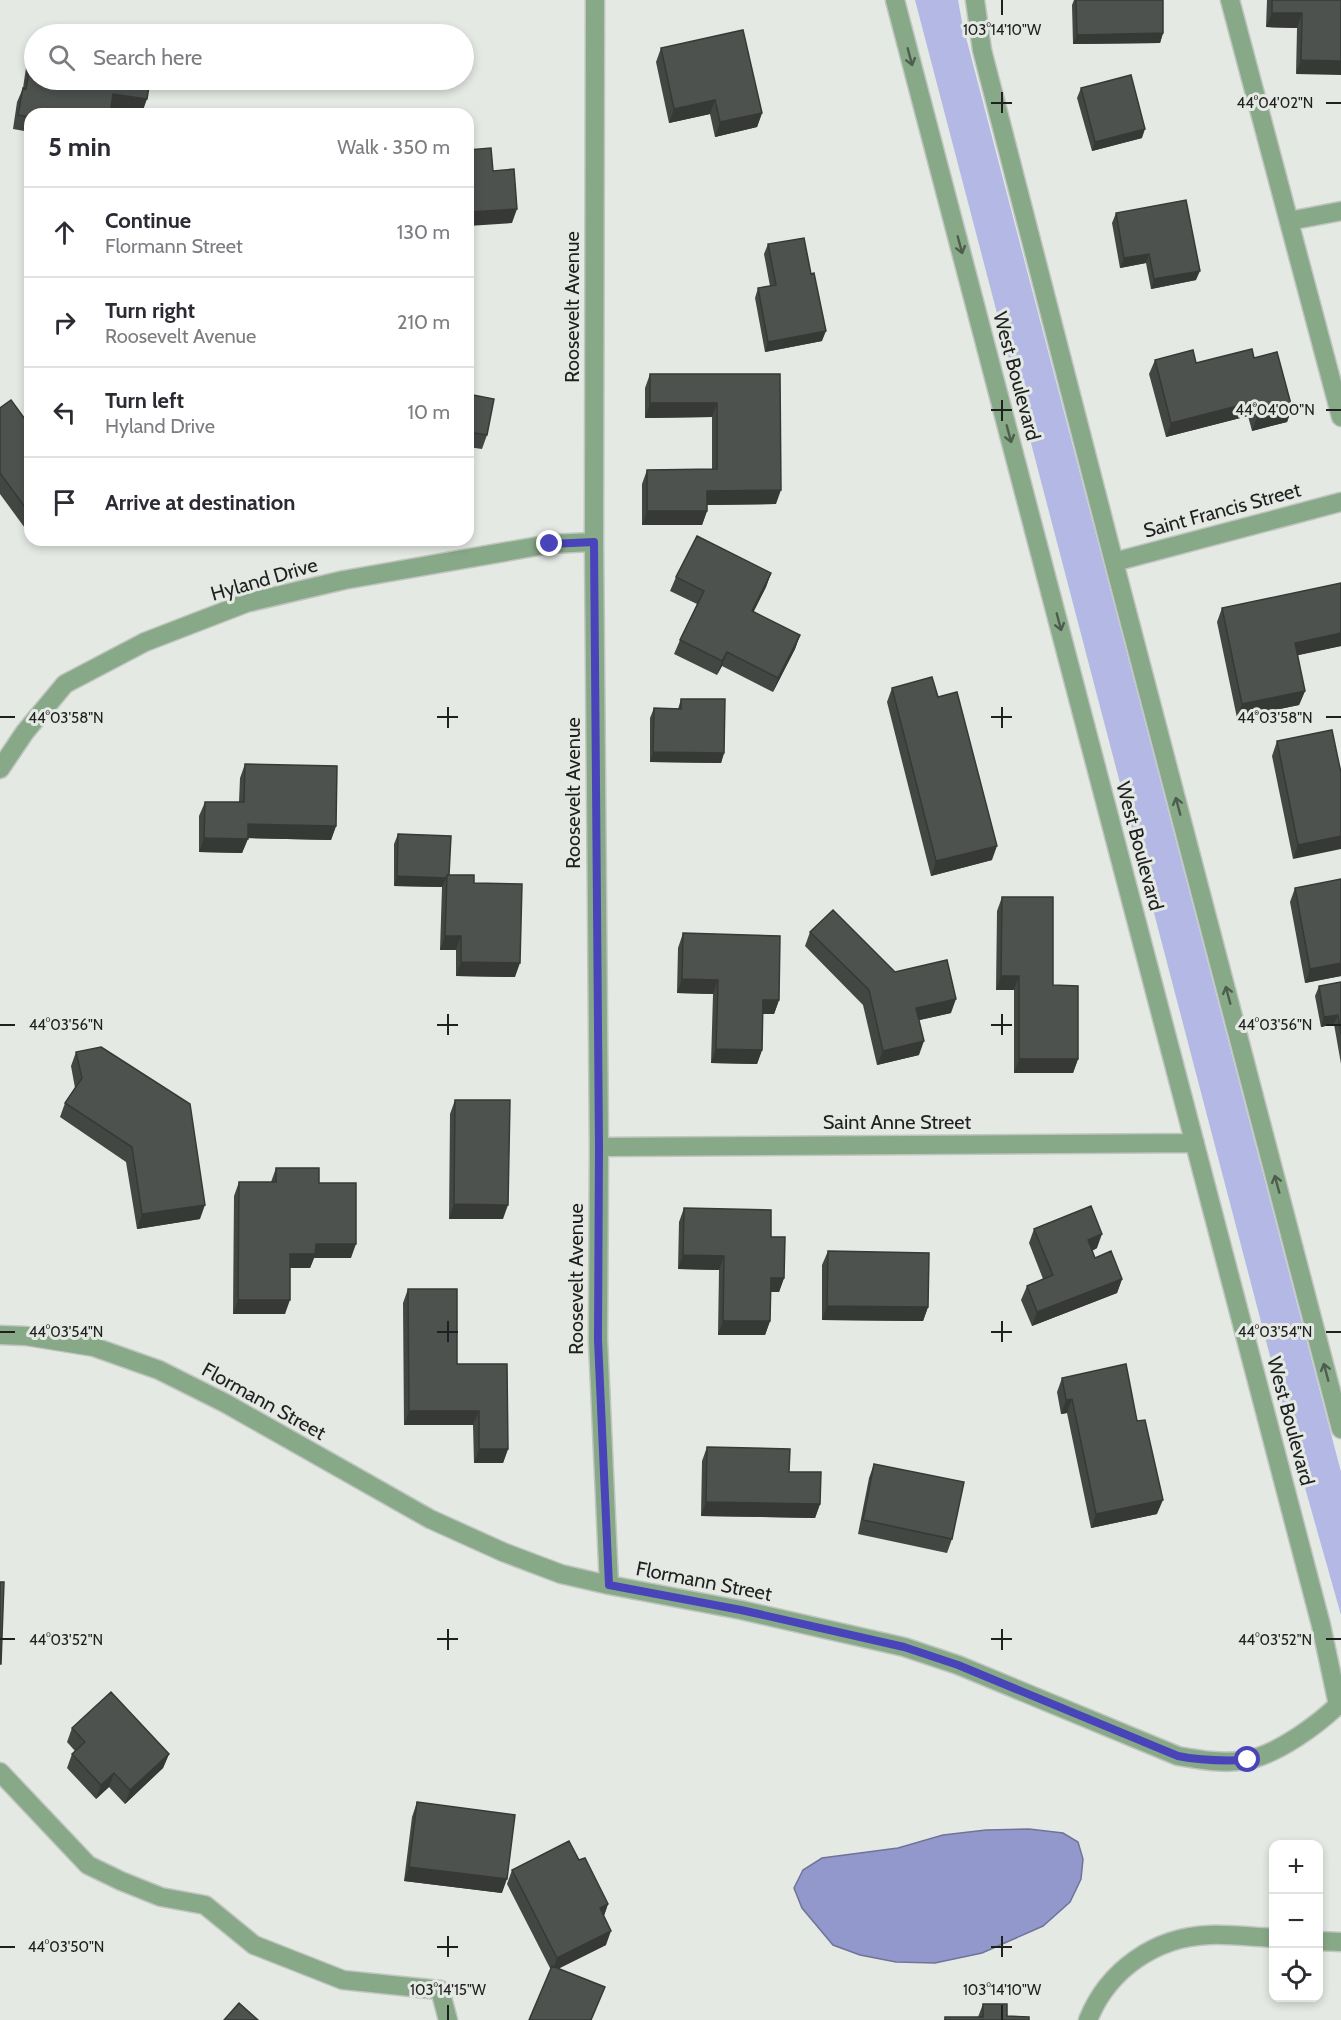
<!DOCTYPE html>
<html lang="en">
<head>
<meta charset="utf-8">
<style>
  body { margin:0; font-family:Cabin,sans-serif; background:#f7f7f7; color:#2b2b33 }
  .controls { position:absolute; right:18px; bottom:18px; display:grid; overflow:hidden; border-radius:12px; box-shadow:0 3px 9px #0003 }
  .controls button { width:54px; height:54px; display:grid; place-items:center; padding:0; border:0; border-bottom:2px solid #e1e1e2; background:#fff; color:#2b2b33; font:30px sans-serif }
  .stop { position:absolute; width:18px; height:18px; margin:-14px; border:4px solid #4944ba; border-radius:50%; background:#fff }
  .stop.end { background:#4944ba; border-color:#fff; box-shadow:0 2px 6px #0008 }
  .list { margin:0; padding:0; list-style:none }
  h2 { display:flex; justify-content:space-between; align-items:center; height:78px; margin:0; padding:0 24px; font-size:26px }
  h2 small { font-size:20px; font-weight:400; color:#7c7c81 }
  .list li { display:grid; grid-template-columns:39px 1fr auto; gap:18px; align-items:center; box-sizing:border-box; height:90px; padding:0 24px; border-top:2px solid #e1e1e2 }
  .list b { display:block; font-size:22px; white-space:nowrap }
  .list p { margin:0; font-size:20px; white-space:nowrap; color:#7c7c81 }
  .list em { font-size:20px; font-style:normal; color:#7c7c81 }
  .icon { flex:none; width:33px; height:33px; fill:none; stroke:currentColor; stroke-width:2; stroke-linecap:round; stroke-linejoin:round }
  .map { position:relative; flex:none; width:1341px; height:2020px; overflow:hidden }
  .search { position:absolute; background:#fff; box-shadow:0 3px 9px #0003; left:24px; top:24px; width:450px; height:66px; display:flex; align-items:center; gap:15px; box-sizing:border-box; padding:0 21px; border-radius:33px; color:#7c7c81; font-size:22px }
  .panel { position:absolute; background:#fff; box-shadow:0 3px 9px #0003; left:24px; top:108px; width:450px; height:438px; border-radius:18px }
  .map>svg:first-child { display:block }
  .green { fill:#b3b9e4 }
  .water { fill:#9298cc; stroke:#707498; stroke-width:1.5 }
  .lines { fill:none; stroke-linecap:round; stroke-linejoin:round }
  .minor-casing { stroke:#c1c5c1; stroke-width:21 }
  .minor { stroke:#88a987; stroke-width:18 }
  .wall { fill:#434743 }
  .shaded-wall { fill:#373937 }
  .building { fill:#4e524e; stroke:#373937; stroke-width:1.5 }
  .oneway { stroke:#4e5e4e }
  .route { stroke:#4944ba; stroke-width:8 }
  .ticks { fill:none; stroke:#1f201f; stroke-width:2 }
  .labels { text-anchor:middle; dominant-baseline:central; stroke-width:6; stroke-linejoin:round; paint-order:stroke }
  .street-label { font-size:20px; fill:#1f201f; stroke:#e4e9e4 }
  .ticks-label { font-size:15px; text-anchor:middle; fill:#1f201f; stroke:#e4e9e4; stroke-width:6; stroke-linejoin:round; paint-order:stroke }
</style>
</head>
<body>
<div class="map">
<svg width="1341" height="2020" viewBox="0 0 1341 2020">
  <rect width="100%" height="100%" fill="#e4e9e4"/>
  <path class="green" d="M915 0H958L962 22 1341 1472V1615L1298 1463Z"/>
  <path class="water" d="M1029 1829 1063 1833 1078 1842 1083 1859 1081 1879 1070 1902 1043 1926 982 1953 935 1963 896 1962 860 1955 833 1945 802 1908 794 1888 803 1870 822 1858 898 1848 943 1835 986 1830Z"/>
  <g class="lines">
    <g class="minor-casing">
      <path id="minor" d="M595 0 594 542 599 1147 598 1340 609 1585
        M895 0 1321 1625 1338 1705
        M975 0 982 50 1114 562 1341 1429
        M1230 0 1341 417
        M1289 221 1341 211
        M1114 562 1341 502
        M0 769 25 732 65 684 145 642 246 603 344 580 550 544 594 542
        M599 1147 1195 1143
        M0 1335 26 1336 94 1347 159 1370 225 1403 430 1519 503 1552 561 1574 609 1585 741 1610 904 1647 958 1665 1178 1756C1200 1760 1225 1764 1247 1760 1278 1754 1319 1724 1341 1702
        M0 1772 88 1865 121 1881 161 1897 205 1905 254 1945 343 1980 440 1990 448 2020
        M1318 1941 1341 1942
        M1088 2020C1108 1970 1155 1937 1209 1935 1230 1934 1252 1937 1274 1938"/>
    </g>
    <use href="#minor" class="minor"/>
  </g>
  <path class="wall" d="M1074 0H1163V33L1160 43 1073 44 1072 5Z
    M1267 0H1341L1296 74 1297 28 1266 27Z
    M33 47 142 113 111 109 30 114V132L13 129 17 102 23 88 27 61Z
    M661 48 762 113 757 127 715 137 710 114 669 123 656 62Z
    M1081 88 1142 138 1092 151 1077 98Z
    M1116 213 1196 280 1151 289 1146 263 1120 268 1112 223Z
    M768 244 822 341 765 352 755 298 758 288 770 286 764 254Z
    M1254 358 1292 408 1287 422 1252 431 1248 416 1166 437 1149 374 1155 360 1196 363Z
    M650 374H780L776 504 707 505V511L702 525H642V484L647 470 712 469V417L645 418V388Z
    M468 394 487 435 482 449 468 447Z
    M0 408 30 426V535L0 494Z
    M771 573 766 587 753 612 800 635 795 649 773 692 722 666 717 675 674 654 680 640 697 604 670 591 676 577Z
    M1341 583V646L1297 655 1305 691 1299 705 1237 718 1217 622 1222 608Z
    M892 688 938 697 992 860 931 876 887 702Z
    M681 699 724 753 721 763 650 762V718L654 708 678 709Z
    M1277 741 1341 773 1293 859 1272 756Z
    M245 764 336 826 331 840 248 838 242 853 199 852V816L205 802H239L240 778Z
    M398 834 449 875 474 883 515 977 456 976V950H440L442 887 394 886V844Z
    M1295 888 1341 976 1305 983 1290 902Z
    M1002 897 1053 985 1078 1059 1073 1073H1014V990H996L997 911Z
    M810 932 895 972 951 1013 919 1020V1055L877 1065 863 1005 805 946Z
    M683 933 779 1000 774 1014H763L762 1050 757 1064 711 1063 713 994 677 993 678 948Z
    M1341 982V1064L1334 1024 1321 1027 1315 996 1319 986Z
    M76 1052 200 1219 137 1229 126 1162 60 1117 65 1103 75 1088 71 1066Z
    M455 1100 503 1219H449L450 1114Z
    M276 1168 319 1183 351 1258H314L310 1268H290L285 1314H233L234 1196 239 1182H271Z
    M684 1208 771 1237 784 1278 779 1292H770V1321L765 1335H718L719 1270 678 1269 679 1222Z
    M1034 1229 1097 1248 1092 1251 1095 1258 1122 1279 1117 1293 1032 1326 1021 1300 1027 1286 1043 1279 1029 1243Z
    M828 1251 928 1307 923 1321 822 1320V1265Z
    M408 1289 457 1364 508 1449 503 1463H474L473 1425H404L403 1303Z
    M1062 1378 1157 1514 1091 1528 1067 1413 1061 1414 1057 1392Z
    M707 1447 789 1472 820 1504 815 1518 701 1516 702 1461Z
    M874 1464 952 1539 947 1553 858 1534 869 1478Z
    M72 1728 169 1754 163 1768 125 1804 109 1787 96 1799 67 1768 72 1754 75 1751 67 1742Z
    M417 1802 502 1893 404 1881 412 1817Z
    M512 1870 608 1904 604 1916 606 1945 559 1968 599 2001 551 1970 507 1884Z
    M983 2004 1007 2016 1029 2020H944L945 2017H978Z"/>
  <path class="shaded-wall" d="M1272 13H1302L1297 28 1266 27Z
    M1163 33 1160 43 1073 44 1077 35Z
    M1301 60 1341 61V75L1296 74Z
    M113 94 147 99 142 113 108 108Z
    M715 100 710 114 669 123 674 109Z
    M762 113 757 127 715 137 720 122Z
    M1145 129 1142 138 1092 151 1095 142Z
    M517 209 512 223 468 226V212Z
    M1149 254 1146 263 1120 268 1124 258Z
    M1200 271 1196 280 1151 289 1154 279Z
    M826 331 822 341 765 352 768 342Z
    M1253 402 1248 416 1166 437 1171 423Z
    M650 403H717L712 417 645 418Z
    M1292 408 1287 422 1252 431 1257 417Z
    M781 490 776 504 702 505 707 491Z
    M647 511H707L702 525H642Z
    M771 573 766 587 747 625 752 611Z
    M1341 633V646L1290 657 1295 643Z
    M800 635 795 649 773 692 778 678Z
    M727 652 722 666 717 675 722 661Z
    M1305 691 1299 705 1237 718 1242 704Z
    M653 752 724 753 721 763 650 762Z
    M248 824 336 826 331 840 243 838Z
    M1341 836V849L1293 859 1298 845Z
    M204 838 248 839 242 853 199 852Z
    M997 846 992 860 931 876 936 861Z
    M397 876 446 878 442 887 394 886Z
    M445 936H461L456 950H440Z
    M461 962 520 963 515 977 456 976Z
    M1341 963V976L1305 983 1310 969Z
    M1001 976H1019L1014 990H996Z
    M682 979 718 980 713 994 677 993Z
    M956 999 951 1013 911 1022 916 1008Z
    M763 1000H779L774 1014H758Z
    M1338 1015 1334 1024 1321 1027 1324 1017Z
    M924 1041 919 1055 877 1065 883 1051Z
    M716 1049 762 1050 757 1064 711 1063Z
    M1019 1059H1078L1073 1073H1014Z
    M454 1204 508 1205 503 1219H449Z
    M205 1205 200 1219 137 1229 142 1214Z
    M1102 1234 1097 1248 1083 1255 1088 1240Z
    M316 1244H356L351 1258H314L310 1268H285L290 1254Z
    M683 1255 724 1256 719 1270 678 1269Z
    M771 1278H784L779 1292H765Z
    M1122 1279 1117 1293 1032 1326 1037 1312Z
    M238 1300H290L285 1314H233Z
    M827 1306 928 1307 923 1321 822 1320Z
    M723 1321H770L765 1335H718Z
    M1072 1399 1067 1413 1061 1414 1066 1400Z
    M409 1411H479L473 1425H404Z
    M479 1449H508L503 1463H474Z
    M1163 1500 1157 1514 1091 1528 1096 1514Z
    M706 1502 820 1504 815 1518 701 1516Z
    M169 1754 163 1768 125 1804 130 1790Z
    M114 1773 109 1787 96 1799 101 1785Z
    M409 1867 507 1879 502 1893 404 1881Z
    M608 1904 603 1918 600 1908Z
    M611 1931 606 1945 552 1972 557 1958Z"/>
  <path class="building" d="M1076 0H1163V33L1077 35Z
    M1272 0H1341V61L1301 60 1302 13H1272Z
    M743 30 762 113 720 122 715 100 674 109 661 48Z
    M33 47H34V80H150L147 99 113 94 110 114H30V117L18 115 23 88 26 89Z
    M1131 75 1145 129 1095 142 1081 88Z
    M491 148 493 171 514 169 517 209 468 212V150Z
    M1186 200 1200 271 1154 279 1149 254 1124 258 1116 213Z
    M804 238 811 274 814 273 826 331 768 342 758 288 776 285 768 244Z
    M1252 349 1254 358 1277 352 1292 408 1257 417 1253 402 1171 423 1155 360 1193 350 1196 363Z
    M650 374H780L781 490 707 491V511H647V470L717 469V403H650Z
    M468 394 494 399 487 435 468 432Z
    M11 400 30 426V514L0 473V408Z
    M697 536 771 573 752 611 800 635 778 678 727 652 722 661 680 640 704 591 676 577Z
    M1341 583V633L1295 643 1305 691 1242 704 1222 608Z
    M932 677 938 697 957 692 997 846 936 861 892 688Z
    M681 699H725L724 753 653 752 654 708 681 709Z
    M1332 730 1341 773V836L1298 845 1277 741Z
    M245 764 337 766 336 826 248 824V839L204 838 205 802H244Z
    M398 834 451 836 449 875H447L446 878 397 876Z
    M447 875H474V883L522 884 520 963 461 962V936H445Z
    M1341 879V963L1310 969 1295 888Z
    M1002 897H1053V985L1078 986V1059H1019V976H1001Z
    M833 910 895 972 947 960 956 999 916 1008 924 1041 883 1051 869 990 810 932Z
    M683 933 780 936 779 1000H763L762 1050 716 1049 718 980 682 979Z
    M1341 982V1034L1338 1015 1324 1017 1319 986Z
    M101 1047 190 1104 205 1205 142 1214 132 1147 65 1103 82 1078 76 1052Z
    M455 1100H510L508 1205 454 1204Z
    M276 1168H319V1183H356V1244H316L315 1254H290V1300H238L239 1182H276Z
    M1091 1206 1102 1234 1088 1240 1095 1258 1111 1251 1122 1279 1037 1312 1027 1286 1053 1275 1034 1229Z
    M684 1208 771 1210V1237H785L784 1278H771L770 1321H723L724 1256 683 1255Z
    M828 1251 929 1253 928 1307 827 1306Z
    M408 1289H457V1364H507L508 1449H479V1411H409Z
    M1126 1364 1137 1421 1145 1420 1163 1500 1096 1514 1072 1399 1066 1400 1062 1378Z
    M707 1447 790 1449 789 1472H821L820 1504 706 1502Z
    M874 1464 964 1482 952 1539 863 1520Z
    M0 1582H4L1 1664H0Z
    M111 1692 169 1754 130 1790 114 1773 101 1785 72 1754 85 1742 72 1728Z
    M417 1802 515 1815 507 1879 409 1867Z
    M569 1841 579 1860 585 1858 608 1904 600 1908 611 1931 557 1958 512 1870Z
    M552 1966 605 1987 591 2020H529Z
    M239 2003 258 2020H224Z
    M983 2004H1007V2016L1029 2017V2020H945V2017H983Z"/>
  <defs><path id="oneway-shaft" d="M-6 0H5M1.5-3L5.5 0L1.5 3" fill="none" stroke-width="1.6" stroke-linecap="round" stroke-linejoin="round" transform="scale(1.5)"/></defs>
  <g class="oneway">
    <use href="#oneway-shaft" transform="translate(910 57) rotate(75)"/>
    <use href="#oneway-shaft" transform="translate(960 245) rotate(75)"/>
    <use href="#oneway-shaft" transform="translate(1009 434) rotate(75)"/>
    <use href="#oneway-shaft" transform="translate(1059 622) rotate(75)"/>
    <use href="#oneway-shaft" transform="translate(1178 806) rotate(-105)"/>
    <use href="#oneway-shaft" transform="translate(1228 995) rotate(-105)"/>
    <use href="#oneway-shaft" transform="translate(1277 1184) rotate(-105)"/>
    <use href="#oneway-shaft" transform="translate(1326 1372) rotate(-105)"/>
  </g>
  <g class="lines">
    <path class="route" d="M550 544 594 542 599 1147 598 1340 609 1585 741 1610 904 1647 958 1665 1178 1756C1202 1761 1224 1761 1248 1760"/>
  </g>
  <path class="ticks" d="M1002 0V15M1002 92V113M991 103H1012M1326 103H1341M1002 400V421M991 410H1012M1326 410H1341M448 707V728M1002 707V728M0 717H15M437 717H458M991 717H1012M1326 717H1341M448 1014V1035M1002 1014V1035M0 1025H15M437 1025H458M991 1025H1012M1326 1025H1341M448 1321V1342M1002 1321V1342M0 1332H15M437 1332H458M991 1332H1012M1326 1332H1341M448 1629V1650M1002 1629V1650M0 1639H15M437 1639H458M991 1639H1012M1326 1639H1341M448 1936V1957M1002 1936V1957M0 1947H15M437 1947H458M991 1947H1012M448 2005V2020M1002 2005V2020"/>
  <g class="labels">
    <g class="street-label">
      <text transform="translate(572 307) rotate(-90)">Roosevelt Avenue</text>
      <text transform="translate(1017 376) rotate(75)">West Boulevard</text>
      <text transform="translate(1222 510) rotate(-15)">Saint Francis Street</text>
      <text transform="translate(264 579) rotate(-16)">Hyland Drive</text>
      <text transform="translate(573 793) rotate(-90)">Roosevelt Avenue</text>
      <text transform="translate(1140 846) rotate(75)">West Boulevard</text>
      <text x="897" y="1122">Saint Anne Street</text>
      <text transform="translate(576 1279) rotate(-90)">Roosevelt Avenue</text>
      <text transform="translate(264 1401) rotate(29)">Flormann Street</text>
      <text transform="translate(1291 1421) rotate(75)">West Boulevard</text>
      <text transform="translate(704 1581) rotate(11)">Flormann Street</text>
    </g>
  </g>
  <g class="ticks-label">
    <text x="1002" y="35">103°14'10"W</text>
    <text x="1275" y="108">44°04'02"N</text>
    <text x="1275" y="415">44°04'00"N</text>
    <text x="66" y="723">44°03'58"N</text>
    <text x="1275" y="723">44°03'58"N</text>
    <text x="66" y="1030">44°03'56"N</text>
    <text x="1275" y="1030">44°03'56"N</text>
    <text x="66" y="1337">44°03'54"N</text>
    <text x="1275" y="1337">44°03'54"N</text>
    <text x="66" y="1645">44°03'52"N</text>
    <text x="1275" y="1645">44°03'52"N</text>
    <text x="66" y="1952">44°03'50"N</text>
    <text x="448" y="1995">103°14'15"W</text>
    <text x="1002" y="1995">103°14'10"W</text>
  </g>
</svg>
<div class="controls">
<button>+</button>
<button>−</button>
<button><svg class="icon" aria-label="locate" viewBox="0 0 24 24"><circle cx="12" cy="12" r="6"/><path d="M12 2v4M12 18v4M2 12h4M18 12h4"/></svg></button>
</div>
<div class="stop" style="left:1248px;top:1760px"></div>
<div class="stop end" style="left:550px;top:544px"></div>
<div class="search"><svg class="icon" aria-label="search" viewBox="0 0 24 24"><circle cx="10" cy="10" r="6"/><path d="M15 15l6 6"/></svg>Search here</div>
<section class="panel">
<h2>5 min<small>Walk · 350 m</small></h2>
<ul class="list">
<li><svg class="icon" aria-label="ahead" viewBox="0 0 24 24"><path d="M12 20V5M6 11l6-6 6 6"/></svg><div><b>Continue</b><p>Flormann Street</p></div><em>130 m</em></li>
<li><svg class="icon" aria-label="right" viewBox="0 0 24 24"><path d="M7 20v-9h11M14 6l5 5-5 5"/></svg><div><b>Turn right</b><p>Roosevelt Avenue</p></div><em>210 m</em></li>
<li><svg class="icon" aria-label="left" viewBox="0 0 24 24"><path d="M17 20v-9H6M10 6l-5 5 5 5"/></svg><div><b>Turn left</b><p>Hyland Drive</p></div><em>10 m</em></li>
<li><svg class="icon" aria-label="arrive" viewBox="0 0 24 24"><path d="M6 21V4h12l-3 4 3 4H6"/></svg><div><b>Arrive at destination</b></div></li>
</ul>
</section>
</div>
</body>
</html>
